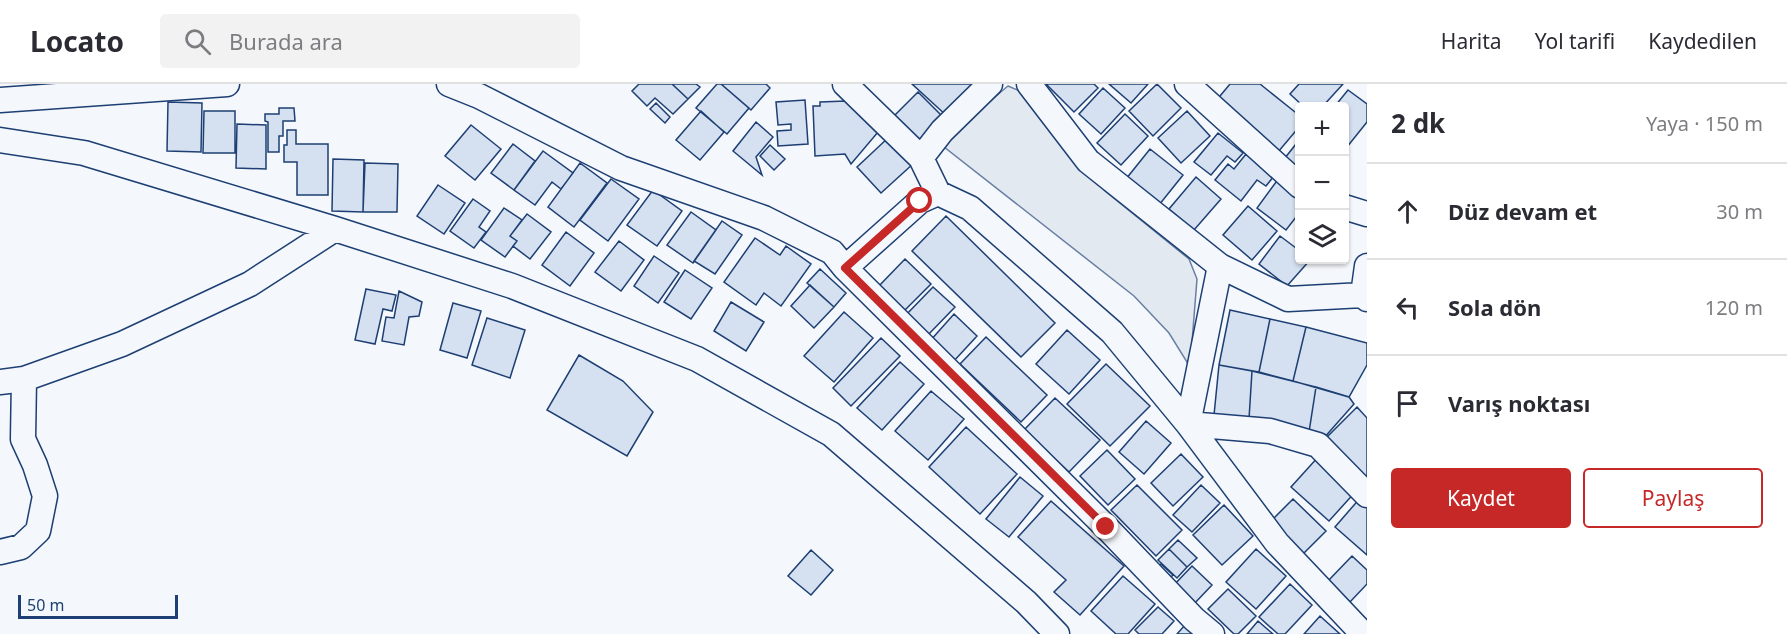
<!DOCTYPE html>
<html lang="tr">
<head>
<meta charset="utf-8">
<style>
  body { margin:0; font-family:"Noto Sans",sans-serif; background:#f2f2f3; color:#2b2b33 }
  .controls { position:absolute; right:18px; top:18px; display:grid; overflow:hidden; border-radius:6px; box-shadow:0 2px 4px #0004 }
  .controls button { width:54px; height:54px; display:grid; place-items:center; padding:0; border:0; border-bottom:2px solid #e1e1e2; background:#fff; color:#2b2b33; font:30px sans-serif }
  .scale { position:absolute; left:18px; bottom:15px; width:160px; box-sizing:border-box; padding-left:6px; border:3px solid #1d3f73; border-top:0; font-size:16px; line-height:21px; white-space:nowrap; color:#1d3f73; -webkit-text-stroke:4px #f4f7fb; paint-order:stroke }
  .stop { position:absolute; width:18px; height:18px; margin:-14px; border:4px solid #c62828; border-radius:50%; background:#fff }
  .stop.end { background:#c62828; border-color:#fff; box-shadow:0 2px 6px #0008 }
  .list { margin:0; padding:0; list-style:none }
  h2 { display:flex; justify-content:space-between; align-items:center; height:78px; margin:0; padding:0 24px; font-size:26px }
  h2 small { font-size:20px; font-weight:400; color:#7c7c81 }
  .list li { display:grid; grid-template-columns:39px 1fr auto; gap:18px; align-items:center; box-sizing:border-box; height:96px; padding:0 24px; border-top:2px solid #e1e1e2 }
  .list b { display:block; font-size:22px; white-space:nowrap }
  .list em { font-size:20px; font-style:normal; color:#7c7c81 }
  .actions { display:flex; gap:12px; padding:18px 24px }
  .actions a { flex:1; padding:14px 0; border:2px solid #c62828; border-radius:6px; text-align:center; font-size:21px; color:#c62828 }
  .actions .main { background:#c62828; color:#fff }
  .icon { flex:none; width:33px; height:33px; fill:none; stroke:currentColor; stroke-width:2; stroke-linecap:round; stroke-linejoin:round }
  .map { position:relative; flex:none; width:1367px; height:550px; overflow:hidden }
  header { display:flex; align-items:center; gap:36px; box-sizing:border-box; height:84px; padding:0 30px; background:#fff; border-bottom:2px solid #e1e1e2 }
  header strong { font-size:28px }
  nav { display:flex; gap:33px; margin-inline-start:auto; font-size:21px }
  .search { width:420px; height:54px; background:#f2f2f3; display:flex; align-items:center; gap:15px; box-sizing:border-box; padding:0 21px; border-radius:6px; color:#7c7c81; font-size:22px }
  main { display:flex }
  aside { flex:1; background:#fff }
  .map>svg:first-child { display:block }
  .green { fill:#e3e9f0; stroke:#687fa3; stroke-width:1.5 }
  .building { fill:#d5e0f0; stroke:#1d3f73; stroke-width:1.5 }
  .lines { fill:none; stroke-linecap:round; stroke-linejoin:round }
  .minor-casing { stroke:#1d3f73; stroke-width:27 }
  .minor { stroke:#f4f7fb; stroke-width:24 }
  .route { stroke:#c62828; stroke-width:8 }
</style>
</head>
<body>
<header>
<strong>Locato</strong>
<div class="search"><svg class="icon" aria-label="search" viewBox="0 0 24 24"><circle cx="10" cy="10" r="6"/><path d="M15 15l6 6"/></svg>Burada ara</div>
<nav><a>Harita</a><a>Yol tarifi</a><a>Kaydedilen</a></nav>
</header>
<main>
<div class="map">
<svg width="1367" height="550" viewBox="0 0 1367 550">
  <rect width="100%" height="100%" fill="#f4f7fb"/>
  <path class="green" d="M1008 2 1027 10 1059 57 1105 107 1189 175 1197 195 1190 283 1169 249 1134 212 939 59Z"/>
  <path class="building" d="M639 0H672L688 15 673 30 655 14 647 22 632 7Z
    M672 0H696L700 3 688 15Z
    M717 0H721L749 24 727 50 696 24Z
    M721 0H766L770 4 751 26Z
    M912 0H979L948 33Z
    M1046 0H1094L1098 4 1074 28Z
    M1109 0H1148L1131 19Z
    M1157 0 1181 24 1153 52 1129 27Z
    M1230 0H1260L1300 32V42L1278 68 1215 18Z
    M1299 0H1343L1323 22H1303L1290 10Z
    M1103 4 1125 24 1101 50 1079 30Z
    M1348 6 1367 20V38L1347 63 1344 61V22H1335Z
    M918 8 944 34 916 62 890 36Z
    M805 16 808 60 778 62 777 47 791 46V40L778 41 776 18Z
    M846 17 884 41 851 80 845 70 815 72 813 22H820V18Z
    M168 18 202 19 201 68 167 67Z
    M656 19 670 33 665 39 650 25Z
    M279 24H294L295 37H283V52H279V68H268V38L265 37V30H279Z
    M204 27H235V69H203Z
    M701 27 724 48 700 76 676 56Z
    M1187 27 1210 52 1181 79 1158 54Z
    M1125 30 1148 52 1121 81 1097 59Z
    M756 38 773 53 756 73 762 91 733 67Z
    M237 40 266 41V85L236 84Z
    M471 41 501 65 475 96 445 72Z
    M287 46H296V60H328V111H297V78H284V61H287Z
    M1218 49 1243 69 1235 78 1227 72 1211 91 1194 78Z
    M889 53 914 79 881 109 857 83Z
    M1300 55V94L1281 79Z
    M513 60 535 77 514 106 491 89Z
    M770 61 785 75 774 86 760 72Z
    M1150 65 1183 91 1159 121 1126 95Z
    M543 67 573 89 561 105 552 98 535 121 514 106Z
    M1246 70 1274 92 1266 102 1257 96 1241 117 1215 96 1228 80 1234 85Z
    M333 75 364 76 363 128 332 127Z
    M365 79 398 80 397 128H363Z
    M580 79 607 99 574 143 548 123Z
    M1196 93 1221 115 1194 146 1169 125Z
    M1279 94 1300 109V128L1286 146 1257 124Z
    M611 95 639 115 608 157 580 136Z
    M438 101 465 119 444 150 417 132Z
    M653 106 682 127 657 162 627 141Z
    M473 115 490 127 479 143 486 148 474 164 450 147Z
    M1248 122 1277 147 1252 176 1223 151Z
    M504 124 522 136 510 152 517 157 505 173 481 156Z
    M691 128 716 146 693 179 667 161Z
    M527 130 551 148 530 175 513 162 517 157 510 152Z
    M946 132 1055 239 1021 273 912 167Z
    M722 137 742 151 715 190 694 177Z
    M566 148 594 169 570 202 542 181Z
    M1280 152 1300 167V176H1310L1287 202 1259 180Z
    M755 154 780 171 786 162 811 180 781 222 764 209 756 221 724 198Z
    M619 157 644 176 621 207 595 188Z
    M654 172 679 189 658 219 634 202Z
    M905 175 931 200 902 229 877 204Z
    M820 185 846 209 834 223 807 199Z
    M685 186 712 204 691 235 664 218Z
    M810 201 834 223 814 244 791 222Z
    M933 203 955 223 926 253 904 233Z
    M366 205 396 211 392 227 383 225 375 260 355 256Z
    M399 207 422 218 419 232 409 233 404 261 382 257 386 233 394 234Z
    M731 218 764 238 746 267 714 247Z
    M453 219 481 227 467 274 440 266Z
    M1230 226 1270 235 1259 288 1219 281Z
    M844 228 873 254 834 298 804 272Z
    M954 230 977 252 953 278 930 257Z
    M487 234 525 246 510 294 472 281Z
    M1270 235 1306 243 1293 297 1259 288Z
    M1306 243 1367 259V281L1349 313 1293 297Z
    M1067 246 1100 276 1069 310 1036 280Z
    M986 253 1047 311 1021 338 960 280Z
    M881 254 900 272 851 322 833 304Z
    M579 271 623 297 653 328 627 372 547 326Z
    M900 278 924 300 882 346 857 324Z
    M1106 280 1150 322 1110 362 1067 320Z
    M1219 281 1252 287 1249 335 1214 331Z
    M1252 287 1316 303 1309 348 1249 335Z
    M1316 303 1349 313 1354 320 1323 355 1309 348Z
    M931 307 964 335 928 376 895 347Z
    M1055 314 1100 356 1069 388 1024 346Z
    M1357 323 1367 334V396L1325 355Z
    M1146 337 1171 359 1144 390 1119 368Z
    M966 343 1017 390 980 430 929 383Z
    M1107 366 1135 395 1108 421 1080 392Z
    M1181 370 1203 393 1173 422 1151 399Z
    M1319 372 1357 406 1329 437 1291 403Z
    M1020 393 1043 412 1009 453 986 435Z
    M1137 401 1182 446 1156 472 1111 426Z
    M1201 401 1220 419 1192 448 1173 431Z
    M1361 413 1367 418V471L1335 443Z
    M1293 415 1326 447 1303 470 1270 438Z
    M1051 417 1124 482 1080 531 1054 508 1066 496 1018 453Z
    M1224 421 1253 452 1222 481 1193 451Z
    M1178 456 1197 474 1187 483 1169 465Z
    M1169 465 1187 483 1177 494 1158 476Z
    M1256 465 1286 492 1256 525 1226 498Z
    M811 466 833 486 811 511 788 492Z
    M1352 472 1367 486V500L1350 518 1328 497Z
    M1161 480 1173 491 1165 499 1153 488Z
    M1192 482 1212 501 1193 521 1173 502Z
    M1123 492 1155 520 1128 550H1116L1091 527Z
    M1290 500 1312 521 1285 550H1278L1259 533Z
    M1228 505 1256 532 1238 550H1234L1208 525Z
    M1158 523 1174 537 1162 550H1139L1135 546Z
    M1320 532 1340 550H1304Z
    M1258 537 1273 550H1247Z
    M1185 541 1194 550H1177Z"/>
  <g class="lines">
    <g class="minor-casing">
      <path id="minor" d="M449 0 479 12 621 84 764 134 832 168 845 184 1106 443 1194 535 1212 550
        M845 0 921 74
        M1029 0 1088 77 1220 182 1288 215 1363 211 1367 215
        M1187 0 1300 102
        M0 16 227 0
        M0 56 84 69 335 145 512 202 697 275 831 350 1026 518 1057 550
        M938 109 921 74 942 47 990 0
        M1344 123 1367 130
        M1220 182 1188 340 1270 347 1318 361 1367 411
        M845 184 920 117 938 109 970 124 1112 248 1188 340 1277 459 1363 550
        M1363 211 1367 182
        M0 298 24 295 122 260 250 200 335 145
        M0 468 21 463 38 447 45 412 35 381 23 355 24 295"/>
    </g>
    <use href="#minor" class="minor"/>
  </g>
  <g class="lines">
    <path class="route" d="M920 117 845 184 1106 443"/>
  </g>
</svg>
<div class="controls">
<button>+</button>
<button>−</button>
<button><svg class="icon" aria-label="layers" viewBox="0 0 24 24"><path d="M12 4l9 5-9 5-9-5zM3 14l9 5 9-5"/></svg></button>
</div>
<div class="scale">50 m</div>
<div class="stop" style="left:920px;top:117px"></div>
<div class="stop end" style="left:1106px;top:443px"></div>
</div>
<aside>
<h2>2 dk<small>Yaya · 150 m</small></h2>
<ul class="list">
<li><svg class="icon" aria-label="ahead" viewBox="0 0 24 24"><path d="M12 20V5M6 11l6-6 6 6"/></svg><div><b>Düz devam et</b></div><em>30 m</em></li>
<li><svg class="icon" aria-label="left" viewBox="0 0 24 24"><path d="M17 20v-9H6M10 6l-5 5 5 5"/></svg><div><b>Sola dön</b></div><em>120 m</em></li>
<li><svg class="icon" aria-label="arrive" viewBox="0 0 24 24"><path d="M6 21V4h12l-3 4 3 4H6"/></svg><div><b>Varış noktası</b></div></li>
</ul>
<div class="actions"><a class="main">Kaydet</a><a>Paylaş</a></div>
</aside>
</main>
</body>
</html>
